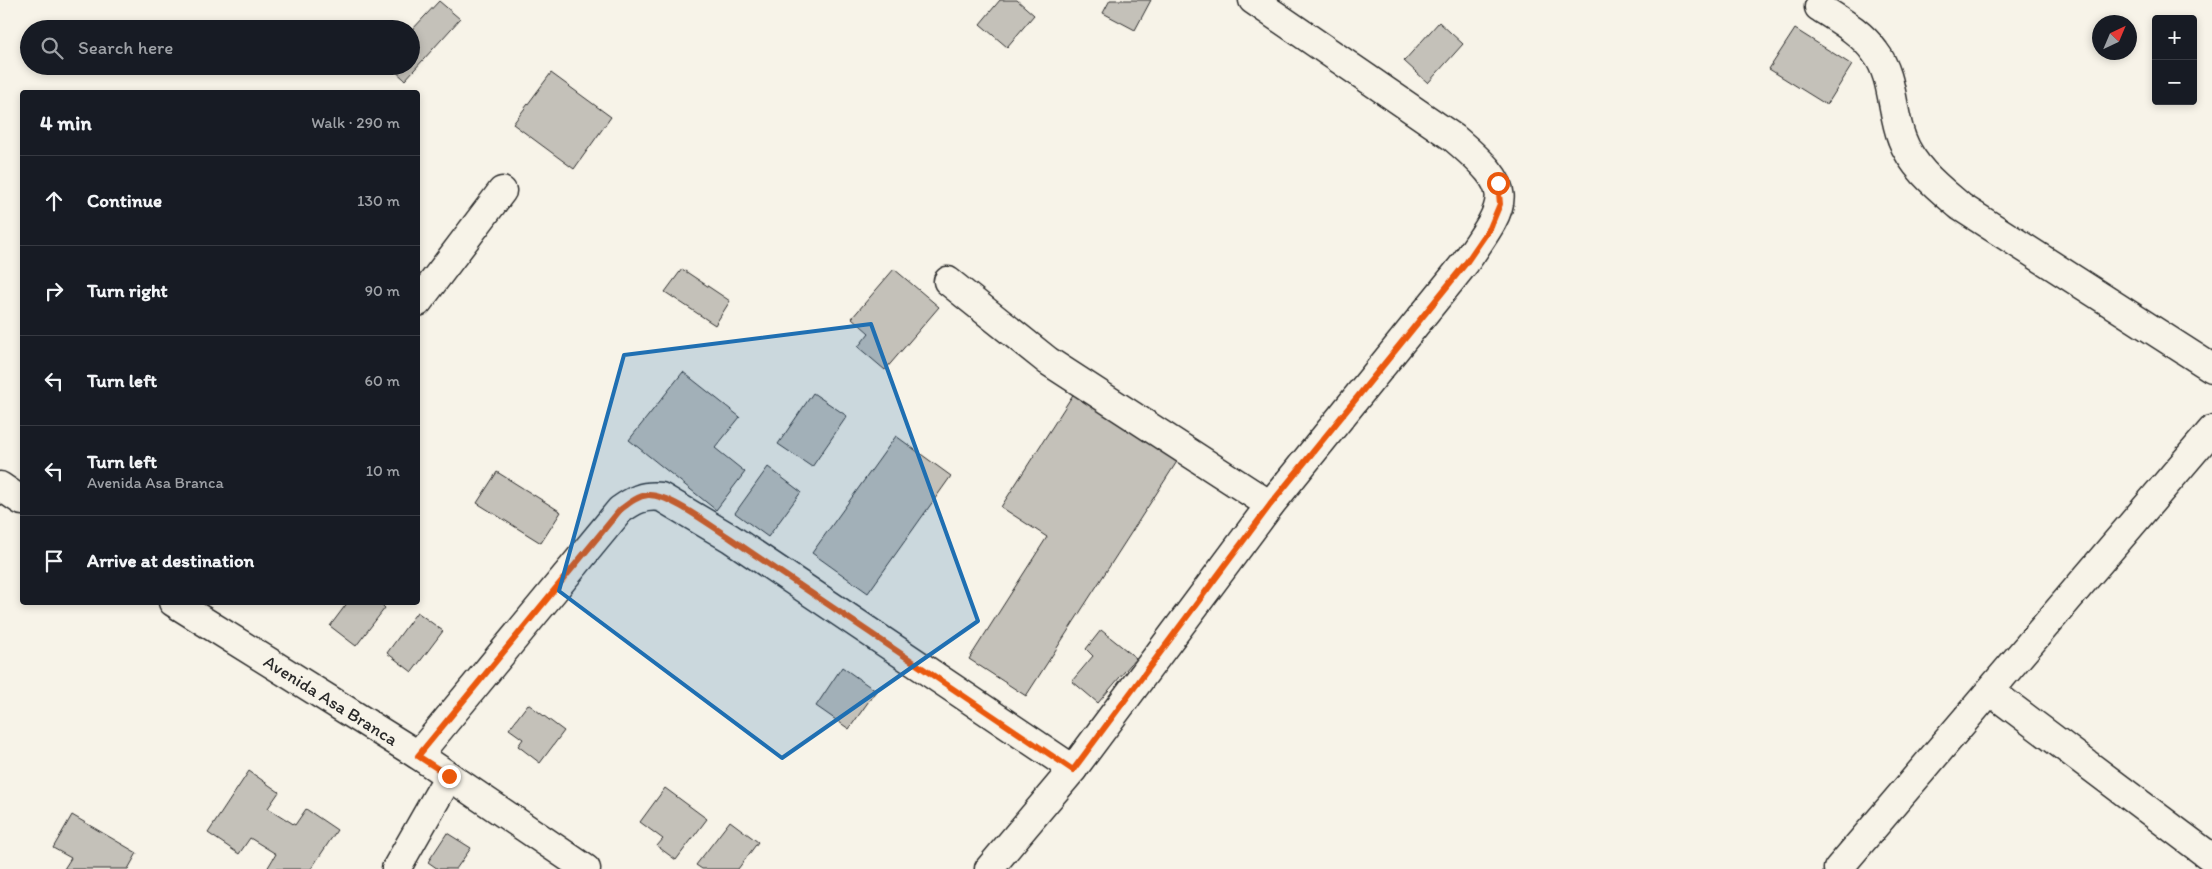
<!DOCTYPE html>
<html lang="en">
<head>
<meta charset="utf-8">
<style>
  body { margin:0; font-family:Itim,sans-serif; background:#20242c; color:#f1f3f6 }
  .controls { position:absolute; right:15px; top:15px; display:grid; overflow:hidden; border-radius:5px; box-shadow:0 2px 8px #0003 }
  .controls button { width:45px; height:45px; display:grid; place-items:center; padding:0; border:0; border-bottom:1px solid #363941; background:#171b24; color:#f1f3f6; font:25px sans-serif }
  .compass { position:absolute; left:2092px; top:15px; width:45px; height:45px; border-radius:50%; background:#171b24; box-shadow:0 2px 8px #0003; rotate:44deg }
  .stop { position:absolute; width:15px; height:15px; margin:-11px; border:4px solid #ea580c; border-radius:50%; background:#fff }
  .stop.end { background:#ea580c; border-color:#fff; box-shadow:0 1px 5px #0008 }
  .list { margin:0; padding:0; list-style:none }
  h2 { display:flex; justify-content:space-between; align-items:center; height:65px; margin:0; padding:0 20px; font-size:21px }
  h2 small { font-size:16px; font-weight:400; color:#9ea1a6 }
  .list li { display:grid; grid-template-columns:32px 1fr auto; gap:15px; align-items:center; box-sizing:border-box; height:90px; padding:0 20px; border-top:1px solid #363941 }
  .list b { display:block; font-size:19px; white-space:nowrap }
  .list p { margin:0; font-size:16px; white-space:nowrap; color:#9ea1a6 }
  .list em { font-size:16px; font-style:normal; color:#9ea1a6 }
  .icon { flex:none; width:28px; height:28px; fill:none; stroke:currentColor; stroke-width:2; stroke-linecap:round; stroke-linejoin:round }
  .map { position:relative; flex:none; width:2212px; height:869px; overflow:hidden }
  .search { position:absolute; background:#171b24; box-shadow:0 2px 8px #0003; left:20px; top:20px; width:400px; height:55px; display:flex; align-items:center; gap:12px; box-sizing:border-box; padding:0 18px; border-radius:28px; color:#9ea1a6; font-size:19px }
  .panel { position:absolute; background:#171b24; box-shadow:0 2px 8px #0003; left:20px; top:90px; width:400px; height:515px; border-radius:5px }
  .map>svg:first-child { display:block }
  .building { fill:#c4c1b9; stroke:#2b2b2b }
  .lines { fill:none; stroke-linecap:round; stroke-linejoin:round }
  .minor-casing { stroke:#2b2b2b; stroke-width:31 }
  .minor { stroke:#f7f3e8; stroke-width:28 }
  .route { stroke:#ea580c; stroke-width:6 }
  .marked { fill:#1f6fb2; fill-opacity:0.2; stroke:#1f6fb2; stroke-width:4; stroke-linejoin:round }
  .labels { text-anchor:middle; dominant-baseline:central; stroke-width:4.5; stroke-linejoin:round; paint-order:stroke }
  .street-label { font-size:18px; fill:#2b2b2b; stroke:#f7f3e8 }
</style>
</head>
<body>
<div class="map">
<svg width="2212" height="869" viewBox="0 0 2212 869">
  <rect width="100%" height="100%" fill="#f7f3e8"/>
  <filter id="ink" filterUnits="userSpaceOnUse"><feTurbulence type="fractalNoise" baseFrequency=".02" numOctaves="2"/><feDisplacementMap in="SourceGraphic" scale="10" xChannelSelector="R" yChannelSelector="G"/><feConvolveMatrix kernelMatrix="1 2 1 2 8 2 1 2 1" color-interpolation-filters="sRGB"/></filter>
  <g filter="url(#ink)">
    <path class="building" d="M1000 0H1017L1034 15 1007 47 980 24Z
      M1110 0H1151L1135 30 1103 13Z
      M439 1 460 19 405 80 390 66H411V31Z
      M1439 22 1463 44 1428 83 1404 61Z
      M1795 29 1852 65 1827 105 1769 69Z
      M551 73 611 117 574 169 513 124Z
      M682 269 730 301 715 325 665 292Z
      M894 269 939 307 885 370 858 347 869 333 852 318Z
      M683 372 740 417 715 448 745 472 716 510 629 440Z
      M813 393 847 416 812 467 778 444Z
      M1074 393 1178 460 1026 696 969 659 1047 537 1001 507Z
      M896 436 951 476 868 593 812 553Z
      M768 467 801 492 768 537 735 513Z
      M497 472 561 512 541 543 477 503Z
      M348 602H379L385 608 356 646 330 626Z
      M417 612 443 631 412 672 387 653Z
      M1101 630 1136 658 1098 703 1072 681 1093 656 1086 649Z
      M842 667 876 691 849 729 816 706Z
      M528 704 564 731 540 763 518 746 523 739 509 729Z
      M249 771 279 792 268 808 295 825 306 809 337 830 311 869H267L276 854 250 838 239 854 208 833Z
      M665 788 707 819 676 860 657 846 663 839 640 822Z
      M72 815 137 853 128 869H64L71 858 53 848Z
      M730 821 758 842 738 869H702L696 865Z
      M447 833 471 848 456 869H438L428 862Z"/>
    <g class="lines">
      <g class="minor-casing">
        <g id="minor">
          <path d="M1819 7C1839 20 1861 32 1875 52 1894 76 1891 111 1902 139 1912 167 1939 188 1961 207L2212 368"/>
          <path d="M948 281 1048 361 1270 505"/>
          <path d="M418 302 502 191"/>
          <path d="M0 486 22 501"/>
          <path id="s1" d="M173 602 418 755 586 869"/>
          <path d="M1990 691 2212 858"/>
          <path d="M418 755 620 510C634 500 643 495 661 497L730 538 1073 769"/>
          <path d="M396 869 449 776"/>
          <path d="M989 869 1073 769 1270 505 1465 263C1510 198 1516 191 1454 138L1253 0"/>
          <path d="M1838 869 2212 430"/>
        </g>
      </g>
      <use href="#minor" class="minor"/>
    </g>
  </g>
  <g class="lines" filter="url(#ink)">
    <path class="route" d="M449 776 418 756 620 510C628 504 637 496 648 495 670 494 711 526 730 538L1073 770 1270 505 1466 263 1490 228 1500 204 1498 183"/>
  </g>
  <path class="marked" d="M871 324 978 621 782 758 559 591 624 355Z"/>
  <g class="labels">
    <g class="street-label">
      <text stroke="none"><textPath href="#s1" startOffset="186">Avenida Asa Branca</textPath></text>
    </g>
  </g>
</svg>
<div class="controls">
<button>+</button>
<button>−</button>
</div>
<svg class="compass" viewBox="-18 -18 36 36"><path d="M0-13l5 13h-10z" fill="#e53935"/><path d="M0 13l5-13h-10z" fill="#9ea1a6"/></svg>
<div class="stop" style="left:1498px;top:183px"></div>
<div class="stop end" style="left:449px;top:776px"></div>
<div class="search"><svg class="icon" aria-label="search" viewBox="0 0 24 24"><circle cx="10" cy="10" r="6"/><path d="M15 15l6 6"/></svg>Search here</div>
<section class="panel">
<h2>4 min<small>Walk · 290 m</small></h2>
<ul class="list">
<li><svg class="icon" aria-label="ahead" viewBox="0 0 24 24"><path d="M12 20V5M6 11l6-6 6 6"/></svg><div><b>Continue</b></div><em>130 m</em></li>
<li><svg class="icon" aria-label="right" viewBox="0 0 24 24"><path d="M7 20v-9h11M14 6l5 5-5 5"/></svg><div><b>Turn right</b></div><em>90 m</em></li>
<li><svg class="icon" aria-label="left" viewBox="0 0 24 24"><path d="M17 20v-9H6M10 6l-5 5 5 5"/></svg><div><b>Turn left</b></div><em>60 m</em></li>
<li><svg class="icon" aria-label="left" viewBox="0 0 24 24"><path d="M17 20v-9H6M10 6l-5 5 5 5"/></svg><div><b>Turn left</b><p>Avenida Asa Branca</p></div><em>10 m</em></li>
<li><svg class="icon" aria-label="arrive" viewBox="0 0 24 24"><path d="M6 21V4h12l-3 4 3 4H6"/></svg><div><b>Arrive at destination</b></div></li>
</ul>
</section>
</div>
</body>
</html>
